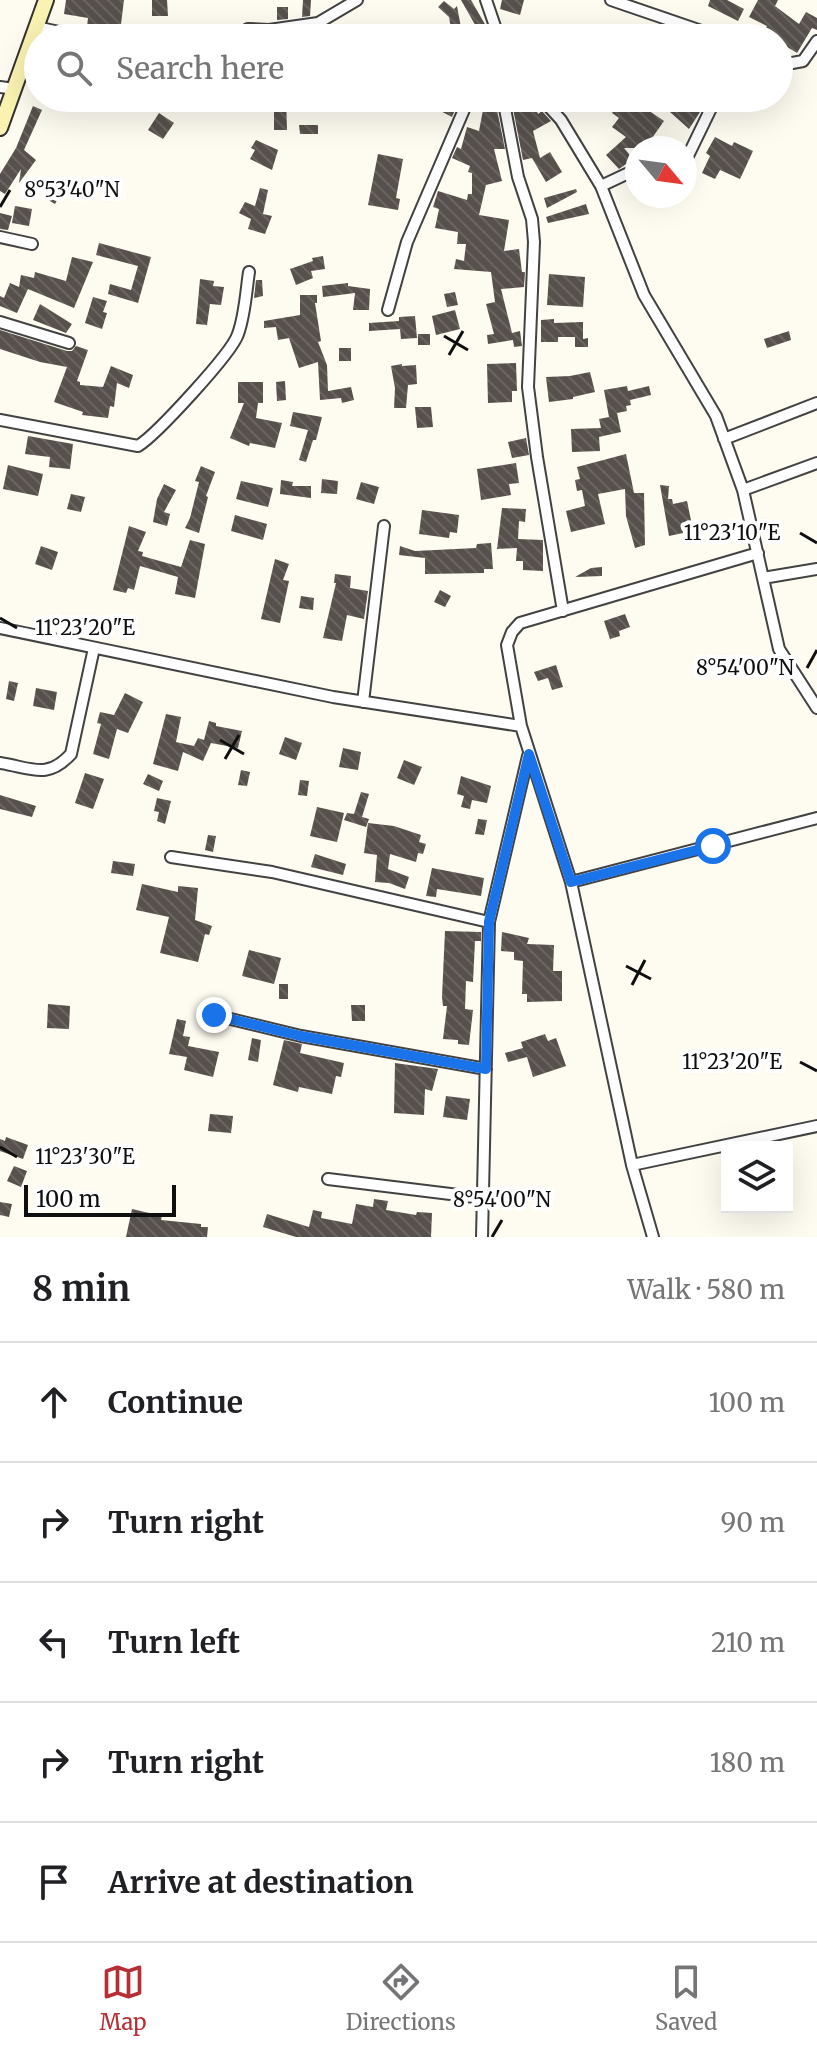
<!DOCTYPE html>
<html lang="en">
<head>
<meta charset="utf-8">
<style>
  body { margin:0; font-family:Merriweather,serif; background:#f6f6f6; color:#202124 }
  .controls { position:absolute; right:24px; bottom:24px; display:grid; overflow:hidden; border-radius:0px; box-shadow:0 8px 32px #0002 }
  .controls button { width:72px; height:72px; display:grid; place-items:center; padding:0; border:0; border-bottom:2px solid #e0e0e0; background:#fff; color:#202124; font:40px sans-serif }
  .compass { position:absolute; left:625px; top:136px; width:72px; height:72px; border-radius:50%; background:#fff; box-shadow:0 8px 32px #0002; rotate:119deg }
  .scale { position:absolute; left:24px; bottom:20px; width:152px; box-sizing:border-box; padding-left:8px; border:4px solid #0f0f0f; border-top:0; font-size:22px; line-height:28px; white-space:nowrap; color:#0f0f0f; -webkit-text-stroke:6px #fff; paint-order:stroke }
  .stop { position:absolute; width:24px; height:24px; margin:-18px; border:6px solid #1a73e8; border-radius:50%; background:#fff }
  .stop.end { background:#1a73e8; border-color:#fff; box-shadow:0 2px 8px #0008 }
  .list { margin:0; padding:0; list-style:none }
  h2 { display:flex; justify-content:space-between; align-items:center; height:104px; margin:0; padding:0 32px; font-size:34px }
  h2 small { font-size:26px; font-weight:400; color:#757577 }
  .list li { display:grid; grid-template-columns:52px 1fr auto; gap:24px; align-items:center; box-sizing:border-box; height:120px; padding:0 32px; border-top:2px solid #e0e0e0 }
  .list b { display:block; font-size:30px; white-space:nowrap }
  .list em { font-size:26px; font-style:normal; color:#757577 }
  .icon { flex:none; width:44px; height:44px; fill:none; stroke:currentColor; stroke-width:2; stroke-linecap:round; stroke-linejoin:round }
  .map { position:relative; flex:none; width:817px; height:1237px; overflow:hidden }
  .search { position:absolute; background:#fff; box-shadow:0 8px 32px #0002; left:24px; right:24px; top:24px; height:88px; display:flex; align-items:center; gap:20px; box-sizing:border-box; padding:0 28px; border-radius:44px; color:#757577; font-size:30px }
  .sheet { height:704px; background:#fff }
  nav { display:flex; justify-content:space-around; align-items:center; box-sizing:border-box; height:112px; border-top:2px solid #e0e0e0; background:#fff; font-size:22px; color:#757577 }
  nav a { display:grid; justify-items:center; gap:4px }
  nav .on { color:#b72f35 }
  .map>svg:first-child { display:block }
  .building { fill:url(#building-back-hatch) }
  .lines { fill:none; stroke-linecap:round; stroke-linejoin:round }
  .minor-casing { stroke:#424242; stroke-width:14 }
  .secondary-casing { stroke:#313131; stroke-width:18 }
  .minor { stroke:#fff; stroke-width:10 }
  .secondary { stroke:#faf2b1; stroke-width:14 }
  .route { stroke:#1a73e8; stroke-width:10 }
  .ticks { fill:none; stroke:#0f0f0f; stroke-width:3 }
  .ticks-label { font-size:20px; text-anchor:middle; fill:#0f0f0f; stroke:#fff; stroke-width:8; stroke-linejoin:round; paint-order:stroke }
</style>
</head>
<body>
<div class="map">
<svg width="817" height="1237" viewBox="0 0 817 1237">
  <defs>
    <pattern id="building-back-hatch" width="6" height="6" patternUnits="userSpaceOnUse" patternTransform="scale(2)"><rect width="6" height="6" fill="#57504c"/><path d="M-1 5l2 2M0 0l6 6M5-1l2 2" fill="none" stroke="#6a6561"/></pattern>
  </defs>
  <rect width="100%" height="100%" fill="#fefcf1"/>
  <path class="building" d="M66 0H124L120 32 87 27 88 18 64 14Z
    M152 0H167L168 16H152Z
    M303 0H311L310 16 302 17Z
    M461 0H471L486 26 478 30Z
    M502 0H524L520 15 500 9Z
    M710 0H727L744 9 738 21 708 6Z
    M758 0H778L775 6 799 24 806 12 817 18V30L812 28 797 53 779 42V38H761L767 26 749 17Z
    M444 1 454 9 457 6 462 33 452 34 449 17 438 7Z
    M277 7H288V19L277 20Z
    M64 98H88L83 108Z
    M168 98H193L179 110Z
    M274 98H286L287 130H274Z
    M432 98H460L452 117 429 105Z
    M511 98H531L538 114 542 111 551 121 533 131 540 158 550 152 562 172 546 182 532 158 523 160Z
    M683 98H689L702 109 689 129 670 112Z
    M632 99 664 121 645 148H624L633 159 619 169 606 155 626 137 612 127 619 118 612 113 618 104 625 109Z
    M495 100 505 149H494L502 181 486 185 479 215 509 220 504 251 519 249 522 272H525L524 287 501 289 512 333 520 331 522 346 514 347 513 340 488 344 487 335 494 334 486 304 495 302 491 272 454 269 456 259 464 261 466 244H457L458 232 435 228 439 209 433 207 438 191 467 200 468 194H472V173L468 172 470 166 452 158 457 147 461 149 467 127 479 131 483 110 497 112Z
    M33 106 42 110 24 150 36 160 19 183 21 169 5 194 0 191V174L16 148Z
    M159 113 174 123 163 139 148 130Z
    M299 125H318V134H300Z
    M715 137 732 146 734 142 753 151 740 179 720 170 715 179 702 173 710 156 706 153Z
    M256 140 278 150 272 170 250 159 255 150 251 148Z
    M378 154 403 159 396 198 400 199 398 210 368 205Z
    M52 181 64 188 55 204 43 197Z
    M260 188 268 190 263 214 272 216 265 234 248 229 251 219 239 213 245 202 255 206Z
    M576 189 577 192 547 208 544 198Z
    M586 204 589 214 548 223 546 217Z
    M15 206 32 209 29 226 12 223Z
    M0 213 12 216 8 230 0 229Z
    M99 243 151 257 138 303 108 294 110 284 131 290 138 266 96 255Z
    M323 256 325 269 311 271 313 278 296 285 290 269 313 261 312 258Z
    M72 257 93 262 74 308 28 289 17 313 0 306V296L4 298 10 283 19 287 21 275 34 278 35 272 66 281Z
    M549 274 585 277 583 307 547 305Z
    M200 279 214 281 213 286 224 287 221 305 210 304 207 325 196 324Z
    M256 280H262L263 296 254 298Z
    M348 283V286L370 289 369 310H353L355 293 323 297 322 286Z
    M455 292 458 305 447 307 444 294Z
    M300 295H317V303H315L321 341 318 342 327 365 328 391 351 387 354 400 342 403 341 398 320 400 318 362 299 368 289 338 278 340 276 327 264 328V321L300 315Z
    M93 297 107 301 103 312 107 313 102 329 85 323Z
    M40 304 72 324 66 333 33 320Z
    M455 310 460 329 436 335 432 316Z
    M415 316 417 338 401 339 400 329 369 331V323L399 321V317Z
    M554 319V323L583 322V339L588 338V347H575V337H558V342H541V320Z
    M0 330 67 351H72L76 346 88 350 77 381 80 382V385L103 387 111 366 133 375 129 388 117 383 114 407 110 406 108 418 82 415 83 412 54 402 67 367 40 362 0 349Z
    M789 331 791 340 767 348 764 339Z
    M418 334H430V345H418Z
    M339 348H351V361H339Z
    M516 363 517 391H512V402L488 403 487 364Z
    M402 364V366L416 365 417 384 408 385 406 408H394L395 388 391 366Z
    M590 372 595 392 573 397V399L549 402 546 377 570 376Z
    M285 381 286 400 277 401 276 382Z
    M238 382H263V403H258L256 418 282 423 275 448 250 443 249 446 230 438 244 403H238Z
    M627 386 628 391 649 386 651 395 630 400 631 405 626 406 627 411 617 413 621 432 599 437 600 451 572 452 571 429 601 428 599 419 609 417 604 390Z
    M415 407H431L433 427 417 428Z
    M293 412 322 417 316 440H313L306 462 299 460 308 430 290 426Z
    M28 436 73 444 70 469 49 467 50 457 25 454Z
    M526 438 529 455 512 458 508 442Z
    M626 454 634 493H644L645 545 635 548 626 516 625 489 598 494 605 524 571 532 566 511 585 506 582 490 577 491 575 480 580 479 577 467Z
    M516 463 519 483 509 484 511 495 481 500 477 469Z
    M8 465 43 474 38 496 3 489Z
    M201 466 215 472 206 496 208 497 199 533 185 528 190 518 199 482 195 481Z
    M322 479 338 481 337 494 321 493Z
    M281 480 293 482 292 486H311V498L280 494Z
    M241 481 273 488 268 507 236 499Z
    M361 482 379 487 374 504 356 499Z
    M164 484 176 490 164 512 170 514 167 526 153 522 157 499Z
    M660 485 669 486 668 499H672L673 504 687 501 692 525 682 527 683 533 669 536Z
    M71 494 85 497 81 512 67 509Z
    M502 508 526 509 525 522 519 521 518 539 543 540V571L523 570V561H516L517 548 497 549Z
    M422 510 459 515 457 533 450 532 449 538 419 534Z
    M235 515 267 524 263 540 231 531Z
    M129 526 146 532 138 551 143 552 142 556 181 567 190 540 205 544 195 598 175 594 178 577 140 566 134 590 128 588 126 593 113 590Z
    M491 543 493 569H484V573L425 574V558L399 555 400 546 415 551 476 548 477 544Z
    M41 546 58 552 52 570 35 564Z
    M275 559 289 564 283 580 289 581 280 623 261 619Z
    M602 567V576L575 577 591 568Z
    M335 574 351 576 350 588 368 591 364 619 347 615 342 641 323 638 336 583H334Z
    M440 590 451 596 445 607 434 602Z
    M301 596 314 598 313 610 299 608Z
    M625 614 630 627 619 631 620 636 610 639 604 621Z
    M556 665 563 687 552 690 548 678 538 681 534 672Z
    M9 681 18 683 14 701 6 699Z
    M36 688 57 692 54 710 33 706Z
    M125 693 143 702 128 733 117 729 109 759 93 754 101 724 97 723 100 712 114 715Z
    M166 714 181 717 176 742 194 746 198 738 204 740 209 721 216 723V726L242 731 238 748 211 743 203 761 183 752 178 771 153 764Z
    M285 737 302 743 296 760 279 754Z
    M343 748 361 752 358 770 339 767Z
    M404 760 422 767 414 785 397 778Z
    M241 770 250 772 247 786 238 785Z
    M85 773 104 779 93 809 75 803Z
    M148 774 163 781 159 791 143 784Z
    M461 776 491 786 487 803 472 800 470 809 461 807 464 796 457 794Z
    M300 780 309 781 307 796 298 795Z
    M361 792 369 794 362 817 369 819 366 827 344 820 347 813 354 814Z
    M0 795 36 806 32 817 0 809Z
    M157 798 171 801 165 824 157 821 159 812 154 811Z
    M317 807 344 813 337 842 310 836Z
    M478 819 487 820 484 835 475 834Z
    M368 823 394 826 421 835 419 842 426 844 423 854 418 853 416 862 390 854 388 869 409 877 405 889 389 883 375 882 377 855 364 853Z
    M208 835 216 836 213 852 205 850Z
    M315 854 346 864 343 875 311 867Z
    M113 861 135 864 133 876 111 873Z
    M432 868 484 878 481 896 437 889 436 897 426 896Z
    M142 884 178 892V886L198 888 195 920 212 926 209 935 205 934 198 962 160 953 169 917 136 910Z
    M445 931 481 932V941H475L473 982 466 981 465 1009 473 1010 469 1045 458 1044V1040L443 1039 447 1006H443L442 997Z
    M502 932 529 938 527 944 554 945 553 971H562V1001L527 1002V994H522L523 961 514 960V952L501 951Z
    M249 950 281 958 274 984 242 976Z
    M279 984H288V999H279Z
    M48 1004 70 1006 69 1029 47 1028Z
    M351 1005H365V1021H352Z
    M177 1019 186 1021 183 1036 190 1037 188 1046 219 1052 213 1077 184 1070 187 1057 169 1054Z
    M545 1034 548 1041 556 1038 566 1066 533 1077 527 1057 508 1062 505 1053 523 1048 521 1042Z
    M252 1038 261 1040 258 1062 248 1060Z
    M284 1040 302 1044 300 1053 344 1063 341 1077 336 1076 332 1094 299 1087 298 1092 273 1085Z
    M395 1063 438 1069 432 1091 425 1089 424 1115 394 1113Z
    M446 1096 470 1099 467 1120 443 1117Z
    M210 1114 233 1116 231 1133 208 1131Z
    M6 1137 28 1145 23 1159 0 1151V1139L5 1141Z
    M14 1166 27 1171 21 1187 7 1181Z
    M374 1199 388 1201 386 1210 416 1215 417 1212 432 1213 431 1237H296L263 1227 267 1214 309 1227 313 1210 322 1212 321 1218 352 1224 356 1204 373 1207Z
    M0 1202 12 1204 9 1217 0 1215Z
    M132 1209 162 1216 161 1220 201 1224V1227H208L207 1237H126Z"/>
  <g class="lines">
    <g class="minor-casing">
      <path id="minor" d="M486 0 499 38
        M611 0 722 38
        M36 27 87 38
        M234 38 248 29 269 30 318 23 357 0
        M779 61 787 64 803 61 817 41
        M0 87 14 89
        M503 98 518 177 532 219 534 242 528 387 537 457 563 611
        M541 98 561 120 601 186 644 295 716 416 743 490 779 649 817 708
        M685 162 716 98
        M601 186 637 169
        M0 237 32 244
        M388 310 407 242 469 98
        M0 322 69 343
        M0 420 138 446C156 435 232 353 238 334 245 315 246 292 249 272
        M724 439 817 403
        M743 490 817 463
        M763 578 817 569
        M0 628 333 697 521 726 571 882 817 818
        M363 702 384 526
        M521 726 507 645 512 632 520 623 758 553
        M0 763C32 768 47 780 71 754L94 648
        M171 857 272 872 489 922
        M571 882 632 1165 817 1126
        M214 1015 301 1036 486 1069
        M632 1165 653 1237
        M328 1179 483 1198
        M482 1237 489 922 528 756"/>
    </g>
    <g class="secondary-casing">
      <path id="secondary" d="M0 128 46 0"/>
    </g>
    <use href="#minor" class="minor"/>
    <use href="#secondary" class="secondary"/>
  </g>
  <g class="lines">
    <path class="route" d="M214 1015 301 1036 486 1069 489 922 529 754 571 882 713 846"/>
  </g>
  <path class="ticks" d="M0 207 10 190M444 336 468 350M449 355 463 331M800 533 817 543M0 618 17 628M807 668 817 650M220 740 244 754M225 759 239 735M626 966 651 979M632 985 645 960M800 1062 817 1071M0 1147 17 1157M492 1237 502 1220"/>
  <g class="ticks-label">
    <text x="72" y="197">8°53'40"N</text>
    <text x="732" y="540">11°23'10"E</text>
    <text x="85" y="635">11°23'20"E</text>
    <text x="745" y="675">8°54'00"N</text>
    <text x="732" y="1069">11°23'20"E</text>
    <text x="85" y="1164">11°23'30"E</text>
    <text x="502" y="1207">8°54'00"N</text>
  </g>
</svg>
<div class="controls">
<button><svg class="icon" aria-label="layers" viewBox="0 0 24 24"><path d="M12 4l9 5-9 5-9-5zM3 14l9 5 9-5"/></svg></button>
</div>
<svg class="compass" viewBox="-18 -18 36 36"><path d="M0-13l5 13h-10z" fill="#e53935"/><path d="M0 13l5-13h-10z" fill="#757577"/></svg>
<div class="scale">100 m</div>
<div class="stop" style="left:713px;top:846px"></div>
<div class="stop end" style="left:214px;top:1015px"></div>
<div class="search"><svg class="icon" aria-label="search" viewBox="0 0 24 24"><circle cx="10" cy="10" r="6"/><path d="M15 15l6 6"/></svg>Search here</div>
</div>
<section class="sheet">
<h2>8 min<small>Walk · 580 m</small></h2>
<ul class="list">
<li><svg class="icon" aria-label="ahead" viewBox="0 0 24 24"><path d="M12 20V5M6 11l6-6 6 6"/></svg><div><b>Continue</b></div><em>100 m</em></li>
<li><svg class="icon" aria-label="right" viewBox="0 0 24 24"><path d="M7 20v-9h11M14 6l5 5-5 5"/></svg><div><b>Turn right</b></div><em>90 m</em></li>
<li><svg class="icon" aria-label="left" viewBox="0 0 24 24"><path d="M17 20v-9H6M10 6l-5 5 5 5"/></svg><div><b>Turn left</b></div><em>210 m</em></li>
<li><svg class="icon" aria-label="right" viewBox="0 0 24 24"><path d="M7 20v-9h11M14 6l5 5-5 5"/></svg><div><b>Turn right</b></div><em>180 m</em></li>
<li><svg class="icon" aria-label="arrive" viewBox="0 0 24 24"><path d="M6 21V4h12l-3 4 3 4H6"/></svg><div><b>Arrive at destination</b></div></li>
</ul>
</section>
<nav>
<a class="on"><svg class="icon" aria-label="map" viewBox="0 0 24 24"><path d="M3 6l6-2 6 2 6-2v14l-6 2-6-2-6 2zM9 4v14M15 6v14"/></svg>Map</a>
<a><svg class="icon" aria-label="directions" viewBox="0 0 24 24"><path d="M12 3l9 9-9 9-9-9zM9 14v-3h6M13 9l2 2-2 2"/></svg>Directions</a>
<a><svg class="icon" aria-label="saved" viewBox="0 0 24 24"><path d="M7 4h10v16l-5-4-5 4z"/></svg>Saved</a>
</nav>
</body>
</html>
